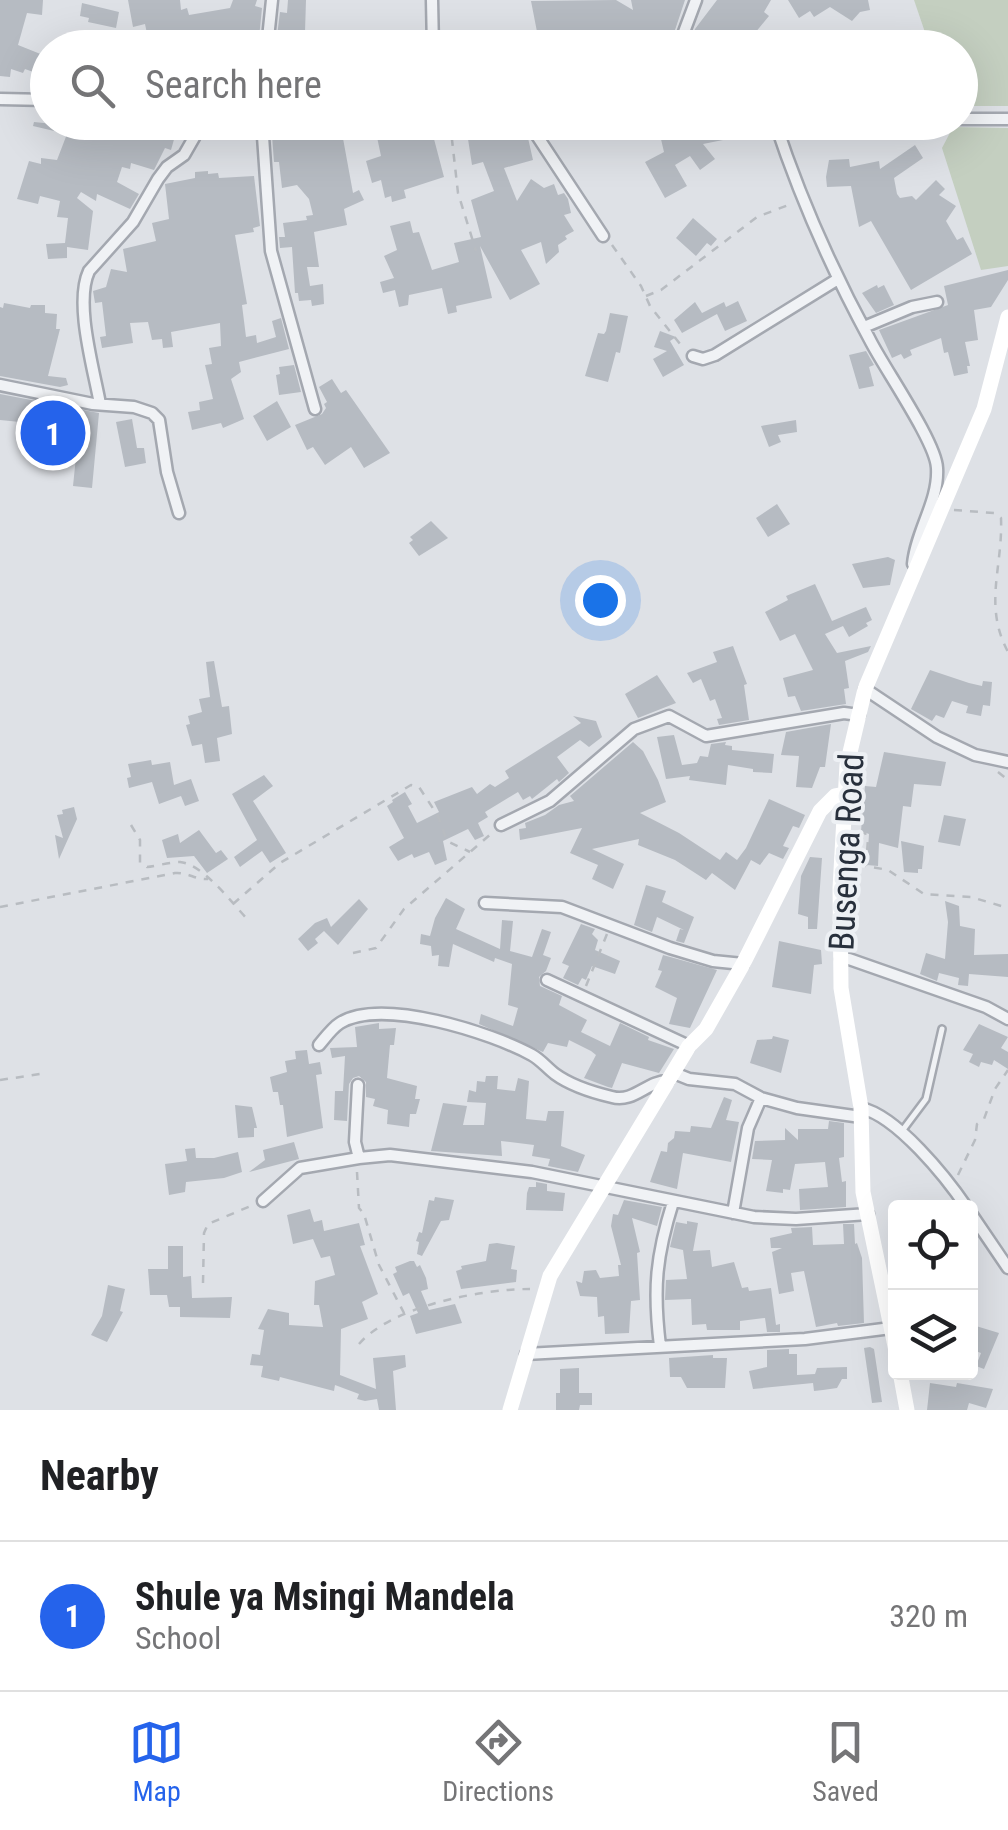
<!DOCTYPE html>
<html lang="en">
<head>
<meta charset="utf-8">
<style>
  body { margin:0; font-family:"Roboto Condensed",sans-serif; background:#f6f6f6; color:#202124 }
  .controls { position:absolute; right:30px; bottom:30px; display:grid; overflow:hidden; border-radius:10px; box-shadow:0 10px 40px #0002 }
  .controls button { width:90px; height:90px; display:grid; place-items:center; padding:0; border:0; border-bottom:2px solid #e0e0e0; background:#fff; color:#202124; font:50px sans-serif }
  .you { position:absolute; left:600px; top:600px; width:35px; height:35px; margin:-25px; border:8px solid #fff; border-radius:50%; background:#1a73e8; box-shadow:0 0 0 15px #1a73e833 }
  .badge { display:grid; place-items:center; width:65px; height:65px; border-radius:50%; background:#2563eb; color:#fff; font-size:32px; font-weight:700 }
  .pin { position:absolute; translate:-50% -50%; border:5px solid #fff; box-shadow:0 2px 10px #0006 }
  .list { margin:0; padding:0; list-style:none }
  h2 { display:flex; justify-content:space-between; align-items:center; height:130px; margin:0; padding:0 40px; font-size:42px }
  h2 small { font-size:32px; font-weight:400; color:#757577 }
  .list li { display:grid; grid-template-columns:65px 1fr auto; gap:30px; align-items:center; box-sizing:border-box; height:150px; padding:0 40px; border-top:2px solid #e0e0e0 }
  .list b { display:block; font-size:38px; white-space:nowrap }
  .list p { margin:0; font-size:32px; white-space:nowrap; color:#757577 }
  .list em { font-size:32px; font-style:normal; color:#757577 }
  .icon { flex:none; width:55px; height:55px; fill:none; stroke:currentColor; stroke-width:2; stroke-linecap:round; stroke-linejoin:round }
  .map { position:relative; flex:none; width:1008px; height:1410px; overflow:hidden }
  .search { position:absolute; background:#fff; box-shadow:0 10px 40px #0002; left:30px; right:30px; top:30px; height:110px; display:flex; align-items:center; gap:25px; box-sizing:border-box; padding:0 35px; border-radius:55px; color:#757577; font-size:38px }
  .sheet { height:280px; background:#fff }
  nav { display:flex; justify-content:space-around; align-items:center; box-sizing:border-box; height:140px; border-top:2px solid #e0e0e0; background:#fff; font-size:28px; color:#757577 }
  nav a { display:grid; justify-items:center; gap:5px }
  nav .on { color:#2563eb }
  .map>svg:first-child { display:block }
  .green { fill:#c4cfc0 }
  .building { fill:#b6bbc2 }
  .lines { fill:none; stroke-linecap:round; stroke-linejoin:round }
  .lane-casing { stroke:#a4a8b0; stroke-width:10 }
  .street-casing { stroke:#a4a8b0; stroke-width:15 }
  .path { stroke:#b8bcc1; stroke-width:2.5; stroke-dasharray:8 8; stroke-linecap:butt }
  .lane { stroke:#f0f2f5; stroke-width:5 }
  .street { stroke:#f0f2f5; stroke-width:10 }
  .secondary { stroke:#fff; stroke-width:15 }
  .labels { text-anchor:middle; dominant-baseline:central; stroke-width:8; stroke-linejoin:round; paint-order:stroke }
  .street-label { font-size:35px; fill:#28303c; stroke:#edf0f4 }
</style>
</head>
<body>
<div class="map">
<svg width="1008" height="1410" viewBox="0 0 1008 1410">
  <rect width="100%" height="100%" fill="#dee1e6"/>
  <path class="green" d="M914 0H1008V106H961L960 48 930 47Z
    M953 127 1008 128V266L981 270 942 148Z"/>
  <path class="building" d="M0 0H43L42 15 27 13 18 45 43 55 36 73 25 69 23 73 11 69 10 77 0 76Z
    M128 0H180L181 10 187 8 189 15 230 8 233 0H257L255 6 262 8 258 48H150L145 24 133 27Z
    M288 0H306L305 32 284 31V36H277L280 12 287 13Z
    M616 0 633 10 631 0H685L669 48H580L577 34 539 42 531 1Z
    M717 0H771L764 12 769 16 755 33 763 42 757 48H688L695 29Z
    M788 0H868L870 10 860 12 852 21 830 7 814 17 810 11 799 18Z
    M82 3 119 12 116 28 88 22 89 18 80 16Z
    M34 122 73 126 74 122H84L106 129 108 124 126 131 127 122H179L171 150 165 148 154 170 131 163 130 169 122 167 117 182 139 194 130 209 97 194 96 201 81 192 77 198 93 211 88 250 67 247V258L48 259 46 244 65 243 68 218 57 217 60 201 40 196 38 204 17 199 29 161 41 164V158L57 160 67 134 33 126Z
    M271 122 309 123 310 134 328 132 327 122H340L353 193 359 190 364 200 344 209 347 225 314 232 319 267H307L310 286 323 284 324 304 312 306 311 300 299 301 298 293H295L292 247 280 248 279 237H285L283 223 307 220 306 216 313 215 309 199 297 185 282 188 279 162H274Z
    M443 122 445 136 434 139 444 177 404 190 406 198 392 202 391 196 385 198 381 180 372 183 366 161 381 156 377 137 391 135 390 128 399 126 400 129Z
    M483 122H519L522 135 528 138 533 160 504 168 517 201 531 179 544 188 554 184 558 195 564 193 568 199 571 213 564 215 574 231 565 236 567 239 558 245 559 252 546 264 541 242 521 250 540 284 510 300 480 246 492 298 456 306 457 312 448 314 442 288 409 295 408 305 399 307 395 290 383 293 380 282 394 278 384 256 397 250 390 226 410 221 413 233 419 232 432 270 459 262 454 243 481 237 471 200 494 191 483 162 472 165 468 139 476 137 474 125Z
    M725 125 728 139 703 144 715 159 700 170 690 156 675 165 687 186 665 198 645 162 664 152 660 135Z
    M915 145 923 158 894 178 897 194 900 198 912 196 916 200 936 180 945 189 939 195 956 206 946 221 957 240 963 237 972 254 911 290 871 221 859 227 851 186 827 187 826 177 829 160 849 159 850 167 879 161 880 169Z
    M208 171V174L218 173 219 178 254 176 260 226 253 228 254 232 235 235 247 304 242 305 246 337 256 335 257 343 276 337 272 321 281 318 289 349 239 362 241 372 231 379 244 419 223 428 221 423 192 430 188 412 200 410 199 402 213 399 205 365 212 364 209 348 221 346 220 323 171 332 173 347 163 348 162 339 152 340 148 322 130 323 133 343 102 348 100 337 106 336 102 302 95 303 93 291 106 287 111 269 127 272 123 249 156 241 152 223 169 219 165 184 195 178V172Z
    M693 218 717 239 711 246 707 243 696 256 676 238Z
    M1008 270V280L991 307 974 310 978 340 965 342 970 366H967L968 373 954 376 948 352 944 353 941 338 910 350 912 355 904 359 901 354 892 358 879 330 948 305 944 286Z
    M877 285 878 288 884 285 894 305 876 313 862 293Z
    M738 301 747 321 725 331 717 314 682 333 674 320 695 302 702 313 724 302 726 307Z
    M4 303 30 308 31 305H45V313L57 314 56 329H60L48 376 66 378 68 385 60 387 0 376V307L3 308Z
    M610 313 628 316 620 353 616 352 608 382 585 376 598 333 604 334 606 331Z
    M660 331 676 337 670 341 684 365 663 377 653 359 667 351 654 347Z
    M866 351 874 365 869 367 874 386 859 389 849 355Z
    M294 365 301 392 279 395 276 375 280 374 279 367Z
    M332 379 341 393 346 390 390 453 364 468 351 447 325 465 313 447 307 450 295 425 322 414 326 408 324 404 327 402 319 387Z
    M0 394 99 413 92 488 73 486 79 428 0 420Z
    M277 401 291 427 267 441 253 416Z
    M132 419 137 448H144L146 463 125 467 116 422Z
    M796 420 797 432 778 435 781 442 769 447 761 426Z
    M777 504 790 524 768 537 756 518Z
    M431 521 448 538 419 556 409 543 413 540 410 537Z
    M888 557 895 560 890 585 863 588 852 564Z
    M815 584 832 621 866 607 872 620 866 623 868 626 849 637 843 626 825 634 837 653 871 646 868 652 845 661 849 688 844 689 846 704 801 711 795 696 788 697 783 678 813 670 795 634 780 641 765 612 788 600 786 596Z
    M733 646 747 684 744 685 749 720 719 725 717 719 722 718 715 699 710 701 701 679 693 683 687 673 717 662 713 652Z
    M214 661 222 707 229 706 232 734 217 738 220 761 205 763 202 744 192 746 186 725 190 724 188 716 202 712 199 699 210 697 206 662Z
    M930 670 969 683 982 686 983 681 992 682 990 706 983 705 981 716 966 713 968 706 952 701 944 718 936 715 932 721 911 709Z
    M657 675 676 703 638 718 625 694Z
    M573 716 596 721 602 737 589 747 580 740 557 757 569 773 559 782 557 779 532 799 530 796 523 800 518 792 485 812 488 817 478 823 484 836 475 840 468 829 443 841 447 860 435 865 429 852 414 858 412 854 398 861 389 847 404 838 387 806 393 802 392 800 405 792 412 804 408 806 417 823 439 812 434 802 472 787 477 794 490 784 495 787 509 778 505 771 581 723Z
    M831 724 825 767H820L812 788 796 787 799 756 781 755 786 732Z
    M674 735 682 765 697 763 700 756 708 757 711 744 726 742 725 745 732 746V750L774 754 772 773 753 772V769L728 765 726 785 689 780 690 776 666 779 657 737Z
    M633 742 643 751 658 780 666 802 640 813 679 833 720 860 726 852 737 860 746 848 769 799 805 815 799 828 793 826 783 846 789 848 783 859 769 853 760 865 751 860 735 890 712 873 706 880 675 860 638 845 639 839 592 849 624 864 613 889 592 879 598 865 570 853 582 828 520 840 519 829 526 828 525 823 545 815 559 805 574 801 570 796Z
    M884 752 946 762 941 786 914 784 911 807 903 806 898 848 879 843 878 866 867 865 869 834 861 831 865 786 876 787Z
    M151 760 152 765 170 762 174 785 191 779 199 801 185 806 181 796 159 804 152 782 129 788 127 778 131 777 128 764Z
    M264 775 273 786 253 801 286 853 270 863 262 851 240 867 234 857 257 840 232 794Z
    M74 807 77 819 59 859 55 835 63 838 57 815 63 814 62 810Z
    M944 815 966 819 960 846 938 842Z
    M199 830 216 853 221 850 228 859 207 873 194 856 167 858 162 840 178 834 180 843Z
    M901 841 924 846 922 869H918V873L904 872Z
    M810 857 822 858 817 929H808V917L798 914 801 876Z
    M646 885 666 891 662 902 694 917 684 943 676 941 680 929 684 930 657 917 652 932 634 925Z
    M446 898 465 909 456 929 500 949 502 920 513 921 510 951 532 957 542 929 551 932 543 955 551 958 546 971 539 977 540 986 562 996 559 1005 587 1020 581 1032 610 1046 620 1023 649 1037 648 1040 674 1049 659 1073 622 1063 612 1088 608 1087 584 1078 596 1055 591 1051 569 1040 567 1047 548 1043 543 1052 479 1024 481 1014 513 1026 518 1008 508 1005 512 964 495 958 494 962 453 944 449 967 438 966 439 955 432 956 431 946 420 944 421 934 430 936 435 918Z
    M359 899 368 909 338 945 324 931 315 939 318 943 308 951 298 939 315 923 327 918 331 927Z
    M945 901 959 906 960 926 975 929 974 955 1008 954V977L969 974 968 986 958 985 959 978 939 973 937 981 920 974 926 953 945 959 948 922Z
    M581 924 595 929 592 934 598 940 595 950 620 961 615 974 592 966 586 980 582 978 578 985 563 978 569 966 562 963Z
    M779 941 821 950 822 964 814 965 811 994 772 987Z
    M663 955 717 970 690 1028 669 1024 677 998 655 987 662 971 658 970Z
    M379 1023V1029L396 1028 394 1045H390L387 1078 417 1086 415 1099H420L416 1114H410L409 1127 387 1124 388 1110 373 1106 375 1099 366 1097V1082L359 1076 353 1078 349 1084 347 1121 334 1120 335 1091H343L345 1056 332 1058 330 1048 357 1047 355 1027Z
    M979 1024 1008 1037 1001 1048 1008 1052V1069L994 1060 992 1065 981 1062 979 1067 969 1062 973 1054 963 1050Z
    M773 1036 789 1040 781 1073 750 1063 757 1040 772 1039Z
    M307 1050 309 1064 320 1062 322 1074 316 1075 323 1128 287 1137 283 1105H280L278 1092H273L270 1077 287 1072 285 1061 296 1059 295 1051Z
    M486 1076H498L497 1089 515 1091 518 1078 529 1081 526 1119 546 1121 548 1111H564L561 1146 585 1155 578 1172 548 1166 550 1159 532 1156 534 1145 501 1141 502 1156 431 1151 443 1103 467 1106 463 1125H484L486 1103 467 1102 469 1090 476 1092 477 1081 485 1082Z
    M724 1097 732 1100 726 1120 739 1122 731 1162 683 1153 677 1189 650 1182 661 1151 667 1152 668 1143 674 1138 675 1131 690 1132 691 1126 711 1128Z
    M235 1105 252 1107 257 1128H254V1137L238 1138Z
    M829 1121 844 1123V1157L839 1158 842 1182 846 1181V1207L800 1210 799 1189 828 1187 825 1162 795 1164 790 1190 783 1189V1193L766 1191 772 1160 752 1159 755 1141 785 1140V1128L798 1140V1129H828Z
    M294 1142 299 1159 249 1172 265 1160 263 1150Z
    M195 1148 196 1158H214L238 1152 242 1172 224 1178 186 1182 185 1192 169 1195 165 1164 187 1161 185 1149Z
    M536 1182 547 1184V1191L565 1193 563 1211 526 1210 527 1193 529 1187H536Z
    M435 1197 454 1200 449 1220 441 1221 422 1256 417 1254 419 1242 416 1241 419 1232 422 1233 429 1200 434 1201Z
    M624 1200 662 1207 657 1226 632 1218 640 1252 637 1253 640 1300 631 1301 629 1333 605 1334 604 1316 598 1317 597 1297 580 1296 576 1281 582 1283 584 1271 596 1270 600 1278 619 1276 618 1265H621L611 1226 613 1214 618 1215Z
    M310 1209 314 1222 322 1220 324 1231 359 1223 365 1245 360 1246 378 1294 362 1302 368 1319 341 1329 340 1375 376 1389 373 1358 405 1355 406 1367 393 1371 396 1410H379L377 1399 365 1401 357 1399 359 1394 335 1385 334 1391 280 1377 279 1381 261 1377 263 1366 250 1365 252 1354 260 1355 264 1330 258 1329 268 1309 289 1313V1325L323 1327 319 1305H314L315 1281 335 1275 330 1256 321 1258 313 1239 293 1244 287 1215Z
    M687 1221 698 1223 693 1251 710 1250 712 1267 734 1262 742 1288 748 1287 749 1291 771 1288 776 1325 780 1324V1332H767L765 1318 740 1321V1330H707L706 1324 692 1325 691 1299 665 1300 666 1280 687 1279 683 1250 670 1247 676 1222 687 1224Z
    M843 1224H854L855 1244 857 1243 862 1258 864 1323 838 1326 837 1323 816 1327 804 1271 791 1273 794 1291 779 1294 772 1252 782 1248H771L770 1238 792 1233 791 1228 812 1227 813 1245 844 1244Z
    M497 1243 515 1246 511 1269 517 1270 516 1282 461 1289 456 1271 462 1269 461 1266 486 1261 489 1244Z
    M168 1246H183V1277L191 1276 192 1298 232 1297 230 1318 180 1317V1307H169L167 1295H150L148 1269H168Z
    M410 1261H414L417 1267 420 1265 426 1278 428 1289 421 1291 429 1310 455 1304 462 1323 416 1334 410 1316 418 1313 409 1293 403 1296 393 1274 397 1272 395 1267Z
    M108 1285 125 1289 120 1311 123 1312 107 1342 91 1335 102 1316Z
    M976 1326 999 1333 984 1369 976 1366 981 1353 970 1349V1327Z
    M870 1347 874 1349 882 1402 872 1403 864 1348Z
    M789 1349V1354H797V1375L815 1374 817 1368 847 1367V1379H842L837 1388 823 1390 814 1391 813 1383 753 1389 749 1371 767 1367V1350Z
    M713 1355V1358H727L725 1388H687L681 1377H670L669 1358Z
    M579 1368V1393H592V1405H580L579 1410H556V1393H560V1369Z
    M930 1383 956 1387 957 1383 993 1389 986 1408 969 1403 967 1410H927Z"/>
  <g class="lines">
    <g class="lane-casing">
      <path id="lane" d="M902 1131 926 1099 942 1029"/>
    </g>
    <g class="street-casing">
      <path id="street" d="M432 0 433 48
        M267 48 272 0
        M678 48 696 0
        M0 99 48 100
        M960 119H1008
        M262 122 271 251 315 409
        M528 122 603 236
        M775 122C800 198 832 270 870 340 884 368 936 442 937 468 939 501 916 531 913 564
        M864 327 912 307 937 302
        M693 356 703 359 715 355 838 279
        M0 385 93 404 134 407 152 413 159 420 167 472 179 513
        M100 404C94 370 74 303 89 271L133 222 158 179 167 167 184 155 203 122
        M865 689 937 737 975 755 1008 762
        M501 825 550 801 634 729 669 716 706 736 844 713 859 715
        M485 903 562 907 670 948 713 961 743 964
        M841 959H849L986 1007 1008 1019
        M547 980 689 1046
        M319 1045C325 1038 332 1028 340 1023 382 997 492 1033 532 1055 541 1060 547 1068 555 1074 570 1085 595 1093 612 1097 634 1103 647 1081 668 1081
        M674 1073 689 1079 735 1084 761 1098 797 1108 861 1117
        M358 1085 355 1142 359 1158 390 1155 532 1172 754 1217 796 1219 868 1214
        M861 1108C897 1116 946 1177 967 1208
        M263 1201 300 1168 359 1158
        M970 1212 1008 1268
        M733 1213 748 1128 761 1098
        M660 1346C653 1289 656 1256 673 1202
        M526 1354 805 1339 891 1328"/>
    </g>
    <path class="path" d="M450 122 458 193 476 251
      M612 245 641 286 650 306 684 349
      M646 296 661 290 757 217 791 204
      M954 510 994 513 1001 518C1003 568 983 605 1008 652
      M998 772 1008 780
      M131 825 140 840V863L147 867C157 866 170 862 180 862 203 864 233 904 248 920
      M859 832 865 833 868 839 866 866 888 870 924 894 971 897 1008 908
      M233 904 280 863 411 785 419 787 438 816 447 841 470 852
      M0 907 175 873C188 872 195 880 208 879
      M353 953 376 948 404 909 492 833
      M586 986 607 934
      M0 1080 47 1073
      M357 1172 359 1208 364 1214 379 1265 404 1313
      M958 1175 975 1140 977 1124 984 1119 995 1089 1008 1070
      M203 1283 204 1233 208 1224 253 1205
      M359 1344C392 1306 481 1289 530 1289"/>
    <use href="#lane" class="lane"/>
    <use href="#street" class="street"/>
    <path class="secondary" d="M896 1351 863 1192 861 1108 841 988 840 888 847 765 865 689 984 409 1008 317
      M900 1372 907 1410
      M510 1410 550 1276 689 1046 706 1029 743 964 820 811 835 796 846 794"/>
  </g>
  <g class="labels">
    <g class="street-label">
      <text transform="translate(847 852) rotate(-87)">Busenga Road</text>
    </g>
  </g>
</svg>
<div class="controls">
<button><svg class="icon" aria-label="locate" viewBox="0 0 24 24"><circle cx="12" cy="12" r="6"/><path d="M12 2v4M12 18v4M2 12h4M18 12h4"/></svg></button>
<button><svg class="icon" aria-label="layers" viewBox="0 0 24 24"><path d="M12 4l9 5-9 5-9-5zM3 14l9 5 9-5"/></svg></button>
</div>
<div class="you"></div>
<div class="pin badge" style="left:53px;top:433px">1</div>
<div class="search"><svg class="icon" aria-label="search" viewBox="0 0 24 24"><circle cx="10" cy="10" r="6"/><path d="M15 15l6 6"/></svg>Search here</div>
</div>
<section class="sheet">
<h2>Nearby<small></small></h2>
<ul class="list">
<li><span class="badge">1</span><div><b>Shule ya Msingi Mandela</b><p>School</p></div><em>320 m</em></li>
</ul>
</section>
<nav>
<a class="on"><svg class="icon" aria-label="map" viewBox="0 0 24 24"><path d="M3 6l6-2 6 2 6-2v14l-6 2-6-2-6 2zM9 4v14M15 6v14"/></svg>Map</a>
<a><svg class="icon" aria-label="directions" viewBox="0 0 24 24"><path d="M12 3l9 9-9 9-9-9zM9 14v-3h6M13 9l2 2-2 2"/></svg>Directions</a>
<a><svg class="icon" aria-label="saved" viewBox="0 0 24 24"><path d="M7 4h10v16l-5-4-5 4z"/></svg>Saved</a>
</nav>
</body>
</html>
